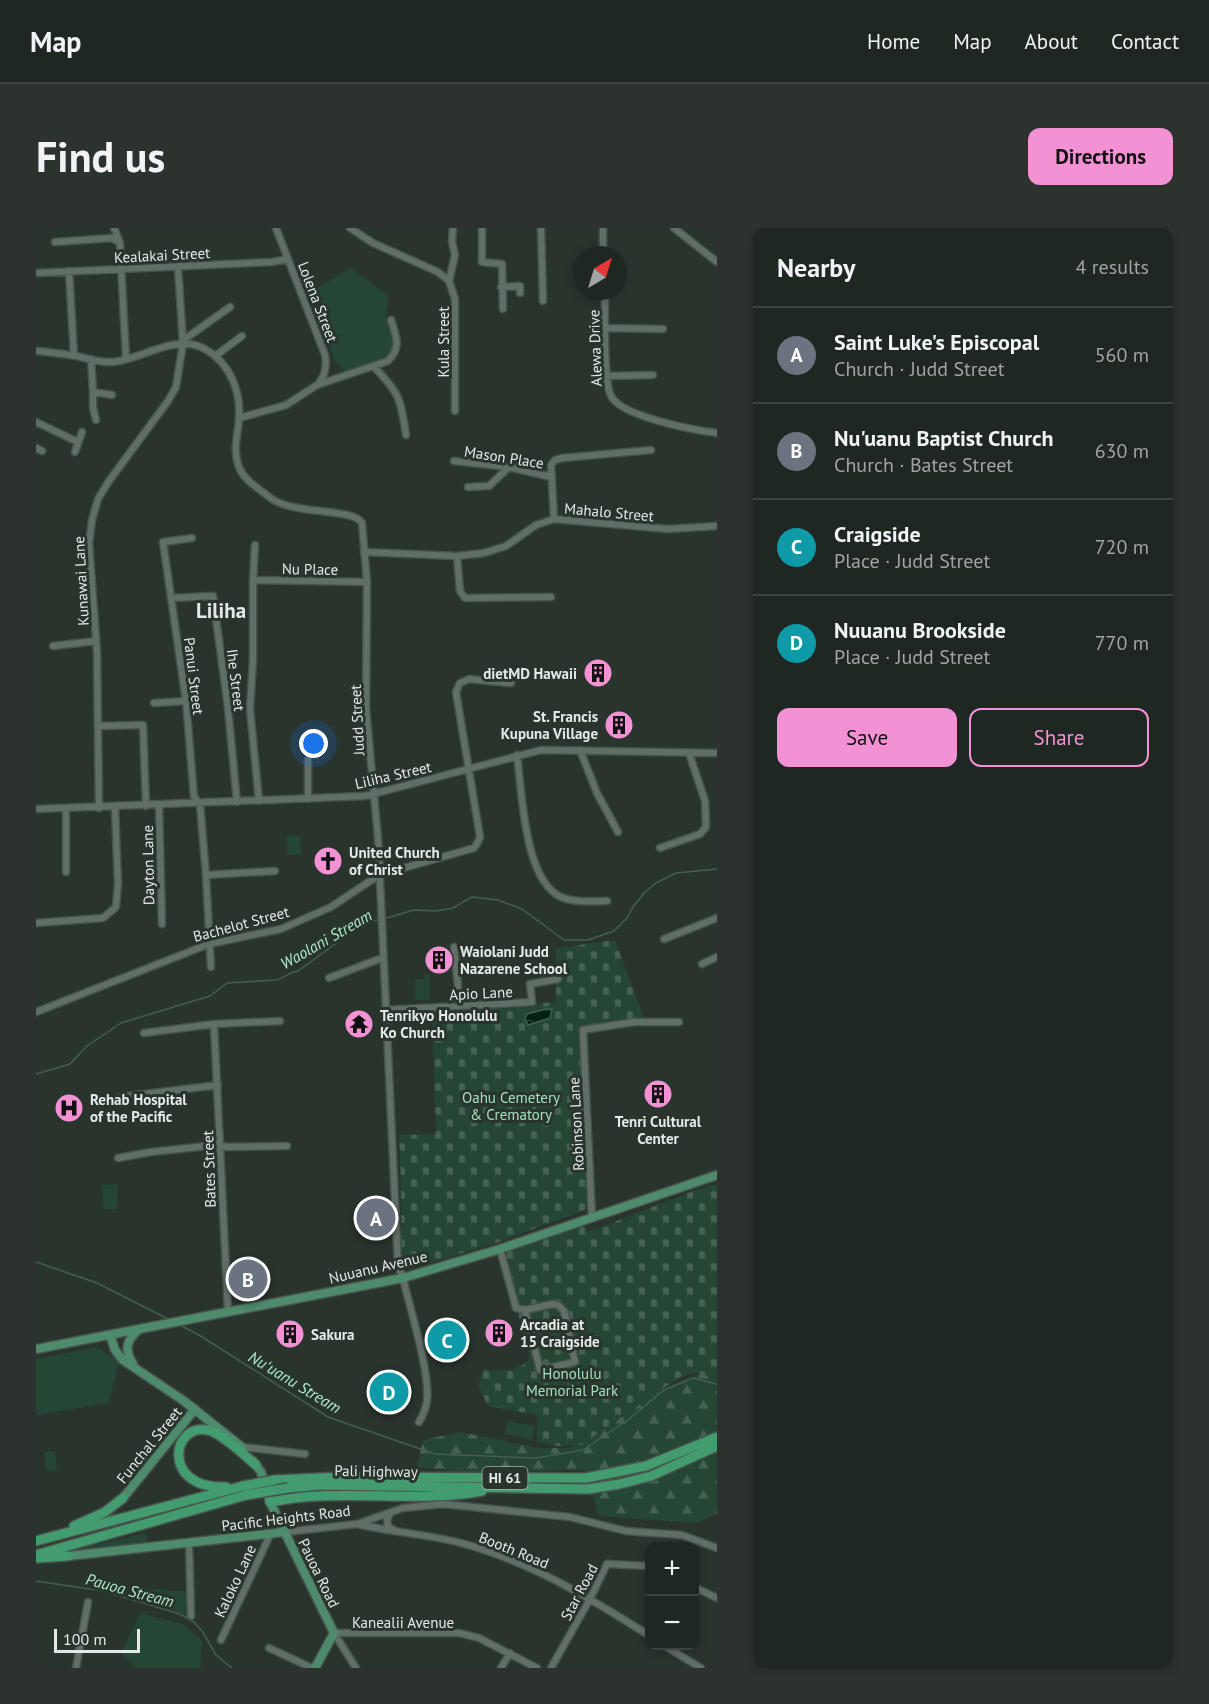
<!DOCTYPE html>
<html lang="en">
<head>
<meta charset="utf-8">
<style>
  body { margin:0; font-family:"PT Sans",sans-serif; background:#2c332f; color:#f1f3f6 }
  .controls { position:absolute; right:18px; bottom:18px; display:grid; overflow:hidden; border-radius:12px; box-shadow:0 3px 9px #0003 }
  .controls button { width:54px; height:54px; display:grid; place-items:center; padding:0; border:0; border-bottom:2px solid #3c4440; background:#1f2722; color:#f1f3f6; font:30px sans-serif }
  .compass { position:absolute; left:537px; top:18px; width:54px; height:54px; border-radius:50%; background:#1f2722; box-shadow:0 3px 9px #0003; rotate:38deg }
  .scale { position:absolute; left:18px; bottom:15px; width:86px; box-sizing:border-box; padding-left:6px; border:3px solid #e3eae6; border-top:0; font-size:16px; line-height:21px; white-space:nowrap; color:#e3eae6; -webkit-text-stroke:4px #29342d; paint-order:stroke }
  .you { position:absolute; left:278px; top:516px; width:21px; height:21px; margin:-15px; border:4px solid #fff; border-radius:50%; background:#1a73e8; box-shadow:0 0 0 9px #1a73e833 }
  .badge { display:grid; place-items:center; width:39px; height:39px; border-radius:50%; background:#f391d5; color:#fff; font-size:20px; font-weight:700 }
  .pin { position:absolute; translate:-50% -50%; border:3px solid #fff; box-shadow:0 2px 6px #0006 }
  .list { margin:0; padding:0; list-style:none }
  h2 { display:flex; justify-content:space-between; align-items:center; height:78px; margin:0; padding:0 24px; font-size:26px }
  h2 small { font-size:20px; font-weight:400; color:#a1a5a5 }
  .list li { display:grid; grid-template-columns:39px 1fr auto; gap:18px; align-items:center; box-sizing:border-box; height:96px; padding:0 24px; border-top:2px solid #3c4440 }
  .list b { display:block; font-size:22px; white-space:nowrap }
  .list p { margin:0; font-size:20px; white-space:nowrap; color:#a1a5a5 }
  .list em { font-size:20px; font-style:normal; color:#a1a5a5 }
  .actions { display:flex; gap:12px; padding:18px 24px }
  .actions a { flex:1; padding:14px 0; border:2px solid #f391d5; border-radius:12px; text-align:center; font-size:21px; color:#f391d5 }
  .actions .main { background:#f391d5; color:#111 }
  .map { position:relative; flex:none; width:681px; height:1440px; overflow:hidden; border-radius:12px }
  header { display:flex; align-items:center; gap:36px; box-sizing:border-box; height:84px; padding:0 30px; background:#1f2722; border-bottom:2px solid #3c4440 }
  header strong { font-size:28px }
  nav { display:flex; gap:33px; margin-inline-start:auto; font-size:21px }
  .intro { display:flex; align-items:center; justify-content:space-between; box-sizing:border-box; height:144px; padding:0 36px }
  h1 { margin:0; font-size:42px }
  .button { padding:15px 27px; border-radius:12px; background:#f391d5; color:#111; font-size:21px; font-weight:700 }
  main { display:flex; gap:36px; padding:0 36px }
  aside { flex:1; background:#1f2722; border-radius:12px; box-shadow:0 3px 9px #0003 }
  .map>svg:first-child { display:block }
  .green { fill:#264635 }
  .forest { fill:url(#forest-firs) }
  .cemetery { fill:url(#cemetery-stones) }
  .water { fill:url(#water-ripples); stroke:#445e52; stroke-width:1.5 }
  .lines { fill:none; stroke-linecap:round; stroke-linejoin:round }
  .stream { stroke:#445e52; stroke-width:1.5 }
  .minor-casing { stroke:#48524c; stroke-width:9 }
  .major-casing { stroke:#48524c; stroke-width:11 }
  .highway-casing { stroke:#48524c; stroke-width:12 }
  .minor { stroke:#616e66; stroke-width:6 }
  .major { stroke:#4e8a6c; stroke-width:8 }
  .highway { stroke:#429c70; stroke-width:9 }
  .highway-bridge-casing { stroke:#48524c; stroke-width:12; stroke-linecap:butt }
  .highway-bridge { stroke:#429c70; stroke-width:9 }
  .labels { text-anchor:middle; dominant-baseline:central; stroke-width:6; stroke-linejoin:round; paint-order:stroke }
  .shield { fill:#29342d; stroke:#abb3ae; stroke-width:1.5 }
  .shield-label { font-size:14px; font-weight:bold; fill:#e3eae6 }
  .street-label { font-size:15px; fill:#e3eae6; stroke:#29342d }
  .poi-label { font-size:15px; font-weight:bold; fill:#e3eae6; stroke:#29342d; text-anchor:start }
  .park-label { font-size:15px; fill:#a0e0bc; stroke:#29342d }
  .water-label { font-size:16px; font-style:italic; fill:#abebc7; stroke:#29342d }
  .district-label { font-size:21px; font-weight:bold; fill:#e3eae6; stroke:#29342d }
</style>
</head>
<body>
<header>
<strong>Map</strong>
<nav><a>Home</a><a>Map</a><a>About</a><a>Contact</a></nav>
</header>
<div class="intro"><h1>Find us</h1><a class="button">Directions</a></div>
<main>
<div class="map">
<svg width="681" height="1440" viewBox="0 0 681 1440">
  <defs>
    <pattern id="forest-firs" width="22" height="20" patternUnits="userSpaceOnUse" patternTransform="scale(1.5)"><rect width="22" height="20" fill="#264635"/><path d="M5 1l3.5 6h-7zM16 11l3.5 6h-7z" fill="#456152"/></pattern>
    <pattern id="cemetery-stones" width="16" height="16" patternUnits="userSpaceOnUse" patternTransform="scale(1.5)"><rect width="16" height="16" fill="#264635"/><path d="M2 7V4a2 2 0 0 1 4 0v3zM10 15v-3a2 2 0 0 1 4 0v3z" fill="#456152"/></pattern>
    <pattern id="water-ripples" width="26" height="14" patternUnits="userSpaceOnUse" patternTransform="scale(1.5)"><rect width="26" height="14" fill="#002212"/><path d="M2 4q2-2 4 0t4 0M15 11q2-2 4 0t4 0" fill="none" stroke="#254234"/></pattern>
  </defs>
  <rect width="100%" height="100%" fill="#29342d"/>
  <path class="green" d="M315 40 353 68 350 91 360 118 355 130 309 143 299 134 274 64Z
    M251 607 264 608 265 626 251 627Z
    M388 747H394V772H379V751H388Z
    M81 956 82 981H67L66 957Z
    M61 1119 83 1133 73 1175 0 1187V1131Z
    M472 1193 499 1198 496 1212 468 1206Z
    M19 1223 21 1242 10 1243 8 1224Z
    M110 1305 112 1316 32 1323Z
    M102 1360 155 1364V1388L102 1372Z
    M104 1385 147 1396 166 1413 165 1440H100L85 1425Z"/>
  <path class="forest" d="M681 1135V1285L661 1295 563 1288 549 1242 427 1244 381 1239 387 1212 425 1204 503 1220H531L544 1216 616 1165 675 1141Z"/>
  <path class="cemetery" d="M579 712 609 794 547 802 552 882 551 981 460 1015 380 1039 366 1032C364 990 366 949 363 907L400 906 396 781 520 774V720Z
    M681 956V1150L660 1145 644 1149 545 1217 521 1218 501 1214V1187L452 1178 442 1157 448 1141C465 1143 482 1145 494 1130L464 1021 548 998 552 1004 660 962Z"/>
  <path class="water" d="M510 781H516L514 790 492 797 489 791 491 786Z"/>
  <g class="lines">
    <path class="stream" d="M347 691 378 682 400 683 417 680 436 669 462 672 486 681 528 712H552L578 703 591 690 597 679 608 665 620 655 640 645 681 641
      M0 846 34 836 51 818 85 795 174 768 191 755 240 752C248 750 253 744 262 743L328 695 342 692
      M0 1034 61 1055 132 1091
      M144 1097 163 1107 292 1189 399 1226 500 1230 547 1222 593 1191 628 1162 657 1150 681 1156
      M0 1353 67 1363 144 1386 158 1394 166 1403 180 1427 196 1440"/>
    <g class="minor-casing">
      <path id="minor" d="M78 0 84 15 90 131
        M240 0 289 127C291 139 289 147 282 157
        M314 0 337 15 402 44 413 53 419 71V183
        M446 0V34L466 36 467 81
        M505 0 507 73
        M567 0V27
        M638 0 681 34
        M19 14 76 10 83 14
        M33 43 38 128
        M0 45 236 34 252 31
        M413 53 419 27 416 14 417 0
        M465 59 484 58V65
        M569 63C569 84 567 153 575 168 586 189 658 202 681 205
        M570 100 627 101
        M146 113 194 79
        M0 123C14 124 27 126 41 128 52 131 65 135 77 134 107 131 139 105 169 121 194 135 205 163 203 191 202 206 197 221 202 236 206 251 221 259 233 269 257 288 316 279 326 295L331 354 330 481 342 610 362 1038 367 1050C374 1081 394 1143 391 1173 390 1181 387 1187 383 1194
        M179 128 206 108
        M55 131 57 164 76 167
        M337 138C363 164 365 171 370 207
        M571 148 617 147
        M57 164V180L60 192
        M203 190 250 177 281 157 352 133C366 119 360 108 355 92
        M0 194 42 214
        M0 220 6 223
        M39 224 46 204
        M418 233 473 239 515 249
        M432 259 453 258 473 239
        M518 291 515 237 519 232 526 230 615 222
        M156 310 127 314 150 473 158 569 164 576 170 647 175 739
        M219 317 217 352V432L214 481 223 573
        M328 324 421 328 448 325 470 318 500 297 518 291 632 301 681 298
        M421 328 424 363 429 370 515 369
        M217 352 331 354
        M135 370 177 368 192 480 201 574
        M17 418 60 413
        M118 475 150 473
        M62 498 107 497 110 578
        M544 522 561 565 582 604
        M481 527C486 563 488 653 525 669 539 675 557 673 571 673
        M272 571V532
        M123 578 126 696
        M63 580 61 424 53 315 56 292 62 271 73 253 132 173 140 159 147 115 142 39
        M0 581 329 568 505 522 681 525
        M624 620 664 606 670 599 669 573 653 525
        M30 644V580
        M170 647 239 643
        M0 695 67 690 80 679 82 656 79 580
        M628 711 681 690
        M418 719 424 778
        M666 736 681 729
        M293 750 346 730
        M350 782 496 774 494 756 522 751
        M0 784 173 716 245 701 295 679 343 647 438 620 441 616 444 609 420 464 424 455 433 451 475 455
        M178 796 192 1084
        M108 805 178 796 244 793
        M84 869 182 857
        M82 930 115 924 180 917 191 919 251 918
        M556 989 547 802 598 794H643
        M464 1021 480 1080 489 1082
        M517 1076 522 1077 528 1083 539 1134 504 1142 489 1082Z
        M206 1219 269 1226
        M355 1284 351 1291 352 1299 358 1302
        M321 1296C355 1304 390 1306 425 1315 493 1333 554 1370 614 1408
        M249 1304 321 1296 367 1280 407 1276 534 1289 590 1303 646 1307 681 1320
        M153 1315 155 1388
        M658 1359 681 1370
        M298 1405H423L443 1410 501 1440
        M298 1405 320 1440
        M185 1412 235 1305
        M629 1418 665 1440
        M233 1420 276 1440
        M40 1440 52 1374
        M465 1440 474 1425
        M515 1440 554 1371 571 1336 614 1338"/>
    </g>
    <g class="major-casing">
      <path id="major" d="M74 1107 79 1122 87 1132 148 1173 207 1220
        M0 1121 367 1050 464 1021 681 947
        M97 1136C88 1121 90 1113 103 1101
        M217 1233 225 1244 234 1274 298 1405 279 1440
        M87 1270 159 1181
        M32 1328 249 1304"/>
    </g>
    <g class="highway-casing">
      <path id="highway" d="M239 1252 306 1249 550 1250 610 1238 681 1209
        M190 1259C124 1262 135 1191 175 1203 189 1208 208 1227 220 1237
        M252 1260 284 1257 552 1261 584 1256 615 1248 681 1218
        M234 1274C304 1259 377 1276 446 1263
        M38 1298 69 1284 87 1270
        M0 1313 207 1258
        M0 1327 210 1267
        M0 1330 32 1328"/>
    </g>
    <use href="#minor" class="minor"/>
    <use href="#major" class="major"/>
    <use href="#highway" class="highway"/>
    <g class="highway-bridge-casing">
      <path id="highway-bridge" d="M207 1258 239 1252
        M210 1267 252 1260"/>
    </g>
    <use href="#highway-bridge" class="highway-bridge"/>
  </g>
  <defs>
    <g id="building-disc" transform="scale(1.5)"><circle r="9.5" fill="#f391d5" stroke="#29342d"/><path d="M-4-6H4V6H1V3H-1V6H-4ZM-2.5-4.3h1.7v1.8h-1.7ZM.8-4.3h1.7v1.8H.8ZM-2.5-1h1.7V.8h-1.7ZM.8-1h1.7V.8H.8Z" fill="#111"/></g>
    <g id="church-disc" transform="scale(1.5)"><circle r="9.5" fill="#f391d5" stroke="#29342d"/><path d="M-1.2-6h2.4v3.5h3.3v2.4h-3.3V6h-2.4V-.1h-3.3v-2.4h3.3Z" fill="#111"/></g>
    <g id="temple-disc" transform="scale(1.5)"><circle r="9.5" fill="#f391d5" stroke="#29342d"/><path d="M0-6L5-2H3V0L6.5 2.5H4V6H1.5V3h-3V6H-4V2.5H-6.5L-3 0V-2H-5Z" fill="#111"/></g>
    <g id="hospital-disc" transform="scale(1.5)"><circle r="9.5" fill="#f391d5" stroke="#29342d"/><path d="M-5-5h3v3.5h4V-5h3V5h-3V1.5h-4V5h-3Z" fill="#111"/></g>
  </defs>
  <g fill-rule="evenodd">
    <use href="#building-disc" x="562" y="445"/>
    <use href="#building-disc" x="583" y="497"/>
    <use href="#church-disc" x="292" y="633"/>
    <use href="#building-disc" x="403" y="732"/>
    <use href="#temple-disc" x="323" y="796"/>
    <use href="#building-disc" x="622" y="866"/>
    <use href="#hospital-disc" x="33" y="880"/>
    <use href="#building-disc" x="463" y="1105"/>
    <use href="#building-disc" x="254" y="1106"/>
  </g>
  <g class="labels">
    <rect class="shield" x="446.5" y="1239" width="45" height="22" rx="4.5"/>
    <g class="shield-label">
      <text x="469" y="1250">HI 61</text>
    </g>
    <g class="street-label">
      <text transform="translate(126 27) rotate(-3)">Kealakai Street</text>
      <text transform="translate(282 74) rotate(69)">Lolena Street</text>
      <text transform="translate(407 114) rotate(-90)">Kula Street</text>
      <text transform="translate(559 120) rotate(-92)">Alewa Drive</text>
      <text transform="translate(468 229) rotate(9)">Mason Place</text>
      <text transform="translate(573 284) rotate(5)">Mahalo Street</text>
      <text transform="translate(274 341) rotate(1)">Nu Place</text>
      <text transform="translate(45 353) rotate(-93)">Kunawai Lane</text>
      <text transform="translate(158 448) rotate(83)">Panui Street</text>
      <text transform="translate(200 452) rotate(83)">Ihe Street</text>
      <text transform="translate(321 492) rotate(-93)">Judd Street</text>
      <text transform="translate(357 547) rotate(-13)">Liliha Street</text>
      <text transform="translate(112 637) rotate(-91)">Dayton Lane</text>
      <text transform="translate(205 696) rotate(-15)">Bachelot Street</text>
      <text transform="translate(445 765) rotate(-3)">Apio Lane</text>
      <text transform="translate(540 896) rotate(-93)">Robinson Lane</text>
      <text transform="translate(173 941) rotate(-92)">Bates Street</text>
      <text transform="translate(342 1039) rotate(-13)">Nuuanu Avenue</text>
      <text transform="translate(113 1217) rotate(-51)">Funchal Street</text>
      <text transform="translate(340 1243) rotate(1)">Pali Highway</text>
      <text transform="translate(250 1290) rotate(-7)">Pacific Heights Road</text>
      <text transform="translate(478 1322) rotate(22)">Booth Road</text>
      <text transform="translate(283 1345) rotate(64)">Pauoa Road</text>
      <text transform="translate(199 1353) rotate(-65)">Kaloko Lane</text>
      <text transform="translate(543 1364) rotate(-62)">Star Road</text>
      <text x="367" y="1394">Kanealii Avenue</text>
    </g>
    <g class="poi-label">
      <text x="541" y="445" text-anchor="end">dietMD Hawaii</text>
      <text x="562" y="488" text-anchor="end">St. Francis<tspan x="562" dy="17">Kupuna Village</tspan></text>
      <text x="313" y="624">United Church<tspan x="313" dy="17">of Christ</tspan></text>
      <text x="424" y="723">Waiolani Judd<tspan x="424" dy="17">Nazarene School</tspan></text>
      <text x="344" y="787">Tenrikyo Honolulu<tspan x="344" dy="17">Ko Church</tspan></text>
      <text x="54" y="871">Rehab Hospital<tspan x="54" dy="17">of the Pacific</tspan></text>
      <text x="622" y="893" text-anchor="middle">Tenri Cultural<tspan x="622" dy="17">Center</tspan></text>
      <text x="484" y="1096">Arcadia at<tspan x="484" dy="17">15 Craigside</tspan></text>
      <text x="275" y="1106">Sakura</text>
    </g>
    <g class="park-label">
      <text x="475" y="869">Oahu Cemetery<tspan x="475" dy="17">&amp; Crematory</tspan></text>
      <text x="536" y="1145">Honolulu<tspan x="536" dy="17">Memorial Park</tspan></text>
    </g>
    <g class="water-label">
      <text transform="translate(290 711) rotate(-30)">Waolani Stream</text>
      <text transform="translate(259 1154) rotate(31)">Nuʻuanu Stream</text>
      <text transform="translate(94 1362) rotate(15)">Pauoa Stream</text>
    </g>
    <g class="district-label">
      <text x="185" y="382">Liliha</text>
    </g>
  </g>
</svg>
<div class="controls">
<button>+</button>
<button>−</button>
</div>
<svg class="compass" viewBox="-18 -18 36 36"><path d="M0-13l5 13h-10z" fill="#e53935"/><path d="M0 13l5-13h-10z" fill="#a1a5a5"/></svg>
<div class="scale">100 m</div>
<div class="you"></div>
<div class="pin badge" style="left:340px;top:990px;background:#6b7280">A</div>
<div class="pin badge" style="left:212px;top:1051px;background:#6b7280">B</div>
<div class="pin badge" style="left:411px;top:1112px;background:#0f9aa8">C</div>
<div class="pin badge" style="left:353px;top:1164px;background:#0f9aa8">D</div>
</div>
<aside>
<h2>Nearby<small>4 results</small></h2>
<ul class="list">
<li><span class="badge" style="background:#6b7280">A</span><div><b>Saint Luke's Episcopal</b><p>Church · Judd Street</p></div><em>560 m</em></li>
<li><span class="badge" style="background:#6b7280">B</span><div><b>Nu'uanu Baptist Church</b><p>Church · Bates Street</p></div><em>630 m</em></li>
<li><span class="badge" style="background:#0f9aa8">C</span><div><b>Craigside</b><p>Place · Judd Street</p></div><em>720 m</em></li>
<li><span class="badge" style="background:#0f9aa8">D</span><div><b>Nuuanu Brookside</b><p>Place · Judd Street</p></div><em>770 m</em></li>
</ul>
<div class="actions"><a class="main">Save</a><a>Share</a></div>
</aside>
</main>
</body>
</html>
